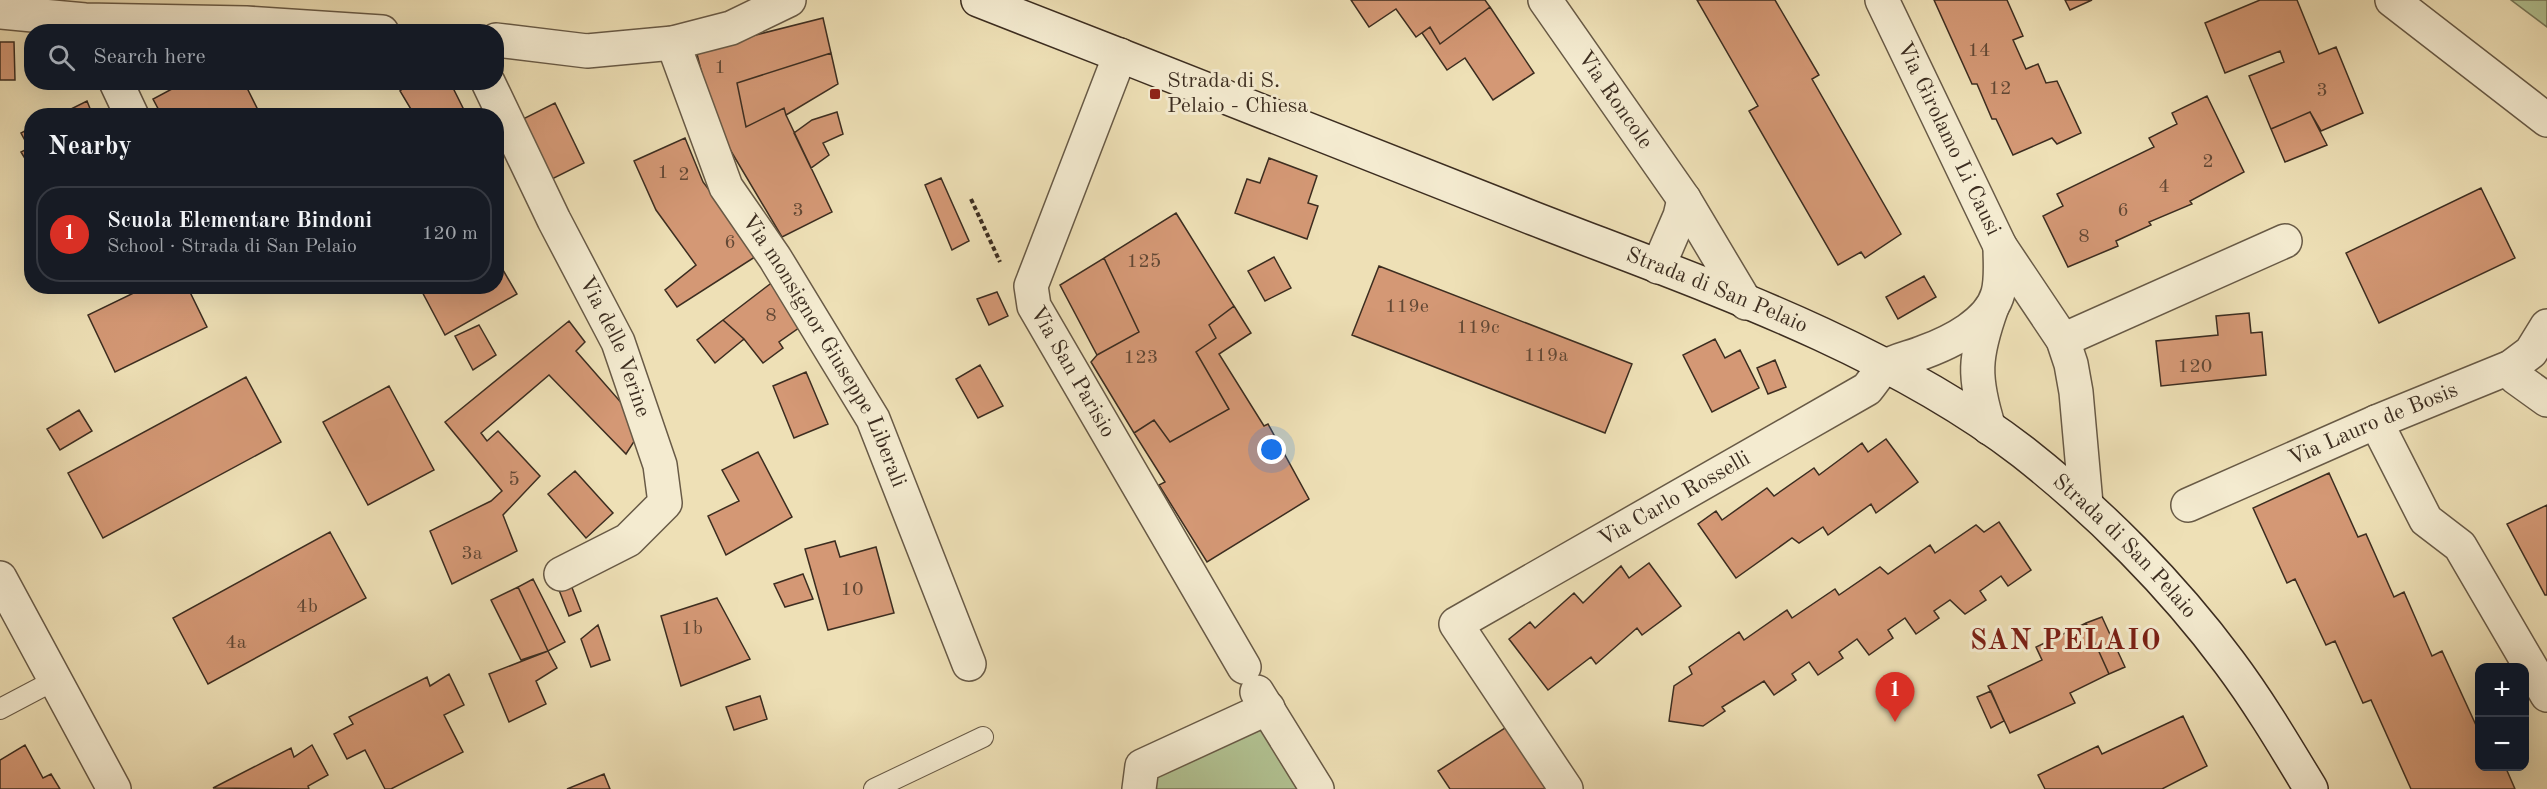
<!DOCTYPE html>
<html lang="en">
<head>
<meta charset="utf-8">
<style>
  body { margin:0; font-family:"Old Standard TT",serif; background:#20242c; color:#f1f3f6 }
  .controls { position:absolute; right:18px; bottom:18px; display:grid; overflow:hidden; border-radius:12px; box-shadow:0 6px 24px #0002 }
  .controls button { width:54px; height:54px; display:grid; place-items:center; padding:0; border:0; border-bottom:2px solid #363941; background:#171b24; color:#f1f3f6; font:30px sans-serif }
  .you { position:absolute; left:1272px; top:450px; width:21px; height:21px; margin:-15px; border:4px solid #fff; border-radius:50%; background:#1a73e8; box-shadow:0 0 0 9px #1a73e833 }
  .badge { display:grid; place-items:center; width:39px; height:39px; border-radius:50%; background:#d93025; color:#fff; font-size:20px; font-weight:700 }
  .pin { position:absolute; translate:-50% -50px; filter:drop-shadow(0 2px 3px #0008) }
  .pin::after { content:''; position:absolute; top:32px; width:21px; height:18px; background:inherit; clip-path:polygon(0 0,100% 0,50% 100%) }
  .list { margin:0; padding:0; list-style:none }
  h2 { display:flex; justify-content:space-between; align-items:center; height:78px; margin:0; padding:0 24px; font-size:26px }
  h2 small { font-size:20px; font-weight:400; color:#9ea1a6 }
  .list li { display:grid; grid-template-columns:39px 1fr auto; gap:18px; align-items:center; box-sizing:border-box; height:96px; margin:0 12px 12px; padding:0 12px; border:2px solid #363941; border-radius:24px }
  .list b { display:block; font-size:22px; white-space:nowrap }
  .list p { margin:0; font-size:20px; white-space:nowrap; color:#9ea1a6 }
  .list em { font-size:20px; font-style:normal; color:#9ea1a6 }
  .icon { flex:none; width:33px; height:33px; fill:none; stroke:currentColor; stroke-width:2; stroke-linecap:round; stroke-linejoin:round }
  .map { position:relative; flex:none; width:2547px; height:789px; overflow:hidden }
  .search { position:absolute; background:#171b24; box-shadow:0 6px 24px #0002; left:24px; top:24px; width:480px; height:66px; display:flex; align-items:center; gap:15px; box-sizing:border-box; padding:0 21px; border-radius:24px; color:#9ea1a6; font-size:22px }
  .panel { position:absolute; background:#171b24; box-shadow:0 6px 24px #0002; left:24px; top:108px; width:480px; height:186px; border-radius:24px }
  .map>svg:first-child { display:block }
  .green { fill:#b2c393; stroke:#77785a; stroke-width:1.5 }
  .building { fill:#d49875; stroke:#3c2d20; stroke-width:1.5 }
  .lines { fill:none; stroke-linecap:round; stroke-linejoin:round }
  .lane-casing { stroke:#685a46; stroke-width:22 }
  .street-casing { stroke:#685a46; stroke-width:36 }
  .secondary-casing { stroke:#3c2d20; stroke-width:36 }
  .path { stroke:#3c2d20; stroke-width:4; stroke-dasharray:4.5 3; stroke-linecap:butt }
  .lane { stroke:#f4ebd0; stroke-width:20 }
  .street { stroke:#f4ebd0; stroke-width:33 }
  .secondary { stroke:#f4ebd0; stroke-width:33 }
  .poi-dot { fill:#8f2418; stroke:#f4ebd0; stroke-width:2 }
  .labels { text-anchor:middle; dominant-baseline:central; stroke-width:6; stroke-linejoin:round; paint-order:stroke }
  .number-label { font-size:20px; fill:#624835 }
  .poi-label { font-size:22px; fill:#3c2d20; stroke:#f4ebd0; text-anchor:start }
  .street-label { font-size:22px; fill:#3c2d20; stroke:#f4ebd0 }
  .district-label { font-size:28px; font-weight:bold; letter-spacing:1.5px; fill:#7a1f14; stroke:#f4ebd0 }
</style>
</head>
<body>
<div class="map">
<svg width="2547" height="789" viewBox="0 0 2547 789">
  <rect width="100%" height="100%" fill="#eee0b6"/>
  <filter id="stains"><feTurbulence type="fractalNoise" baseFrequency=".00333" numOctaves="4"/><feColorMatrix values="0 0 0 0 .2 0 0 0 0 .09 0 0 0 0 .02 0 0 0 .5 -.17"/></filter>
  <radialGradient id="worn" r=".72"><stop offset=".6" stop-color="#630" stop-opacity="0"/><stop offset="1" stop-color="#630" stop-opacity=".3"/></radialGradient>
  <path class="green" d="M2511 0H2547V27Z
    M1268 708 1317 789H1139L1142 766Z"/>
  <path class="building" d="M1351 0H1485L1490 7 1440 44 1430 27 1416 37 1396 9 1369 27Z
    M1697 0H1775L1819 75 1812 79 1901 234 1865 258 1861 252 1838 265 1749 111 1758 106Z
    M1934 0H2007L2023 36 2013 40 2026 69 2038 64 2046 83 2057 81 2081 133 2057 144 2052 138 2013 155 1996 119H1992L1977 84H1972Z
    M2065 0H2092L2070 10Z
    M2260 0H2297L2319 54 2336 47 2363 113 2321 131 2310 112 2271 129 2249 76 2284 62 2280 51 2225 73 2205 23Z
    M1490 7 1534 73 1493 100 1465 58 1447 70 1422 33 1430 27 1440 44Z
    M823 18 831 53 737 83 746 127 784 108 786 115 832 212 782 237 725 141 719 143 696 50Z
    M0 42H14L15 80H0Z
    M831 53 838 84 786 115 784 108 746 127 737 83Z
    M185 82H244L261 116H162L153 99Z
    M410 82H450L465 112 456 116H415L400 91Z
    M2207 96 2244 172 2190 201 2192 204 2149 222 2151 225 2116 241 2118 246 2068 267 2043 216 2063 206 2057 194 2154 147 2149 138 2177 124 2172 113Z
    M87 101 93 116H57Z
    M555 103 584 163 552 179 523 119Z
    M837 112 843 134 823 143 829 155 811 168 794 133 812 120Z
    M2310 112 2327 145 2285 162 2271 129Z
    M32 127V170L21 152 29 148 21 133Z
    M685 138 703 182 758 255 677 307 665 290 696 265 656 210 634 161Z
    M1269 158 1317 176 1308 203 1318 206 1307 239 1235 213 1247 179 1260 183Z
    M941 178 969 241 952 250 925 185Z
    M2481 188 2515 258 2379 323 2346 253Z
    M1176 213 1234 306 1209 325 1216 338 1196 352 1229 409 1170 442 1154 420 1134 433 1091 362 1097 355 1139 332 1104 258Z
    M1274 257 1291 288 1265 301 1248 271Z
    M496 258 517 294 445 335 419 286H496Z
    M1104 258 1139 332 1097 355 1060 285Z
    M1379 266 1632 364 1605 433 1352 335Z
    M1924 276 1936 297 1898 319 1886 297Z
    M774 281 803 325 779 342 783 348 763 363 744 339 723 320Z
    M148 286H187L207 327 115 372 88 315Z
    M310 286H326L313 293Z
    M997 292 1008 316 989 325 977 299Z
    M1234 306 1251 333 1219 354 1264 426 1268 424 1309 499 1207 562 1159 485 1165 482 1134 433 1154 420 1170 442 1229 409 1196 352 1216 338 1209 325Z
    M2249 313 2251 333 2262 332 2266 375 2161 386 2156 341 2218 335 2216 316Z
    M723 320 744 339 715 363 697 340Z
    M569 321 585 342 576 351 625 407 635 440 626 454 549 375 481 433 487 441 498 431 540 476 503 515 517 551 452 584 430 531 491 501 502 491 445 422Z
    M479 325 496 355 473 370 455 336Z
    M1715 339 1725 358 1740 350 1759 388 1712 412 1683 355Z
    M1775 360 1786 387 1768 394 1757 368Z
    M980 365 1003 406 978 418 956 379Z
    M806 372 828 424 794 438 773 386Z
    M246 377 281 442 103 538 68 473Z
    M389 386 434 470 368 505 323 422Z
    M79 410 92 431 60 450 47 429Z
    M1886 439 1918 482 1876 513 1871 504 1828 535 1823 527 1799 543 1792 538 1736 578 1698 524 1716 511 1722 520 1767 488 1774 496 1814 468 1819 475 1862 443 1868 452Z
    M758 452 792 517 726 555 708 516 739 501 722 470Z
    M575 471 613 513 586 538 548 494Z
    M2329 473 2358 537 2366 534 2394 597 2404 592 2432 656 2442 651 2480 734V766H2505L2515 789H2411L2371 700 2363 703 2335 641 2326 645 2295 579 2287 583 2253 508Z
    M2547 505V595H2545L2507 524Z
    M1999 522 2031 570 2008 586 2001 576 1980 591 1986 600 1965 614 1950 600 1934 611 1939 618 1916 634 1905 618 1888 630 1893 638 1869 655 1857 639 1839 652 1843 658 1818 675 1809 662 1792 674 1796 680 1774 695 1764 681 1722 707 1725 711 1703 726 1669 721 1674 686 1692 674 1689 667 1739 632 1744 640 1787 610 1792 618 1835 589 1839 595 1880 567 1888 574 1930 545 1935 553 1976 525 1984 532Z
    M330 532 366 598 208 684 173 618Z
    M835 541 840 557 876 547 894 613 828 630 805 549Z
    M1649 563 1681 606 1642 635 1637 628 1596 664 1591 657 1548 690 1509 639 1530 622 1535 628 1574 593 1583 603 1621 566 1629 578Z
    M803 574 813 599 785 607 774 584Z
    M533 579 565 642 548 651 518 587Z
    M571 585 581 611 569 616 559 590Z
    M518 587 548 651 521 660 491 600Z
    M717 598 750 659 681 686 661 616Z
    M2102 617 2125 667 2109 674 2086 623Z
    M2086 623 2109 674 2070 693 2075 703 2010 733 1988 686 2042 660 2036 647Z
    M598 625 610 660 591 667 581 639Z
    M548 651 557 668 536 681 546 704 509 722 489 674Z
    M449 674 464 705 444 715 463 752 391 789H385L365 750 347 759 334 734 353 724 349 717 427 677 430 686Z
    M1991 691 2004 721 1991 728 1977 697Z
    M760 696 767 719 734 730 726 707Z
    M2183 716 2207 766 2162 789H2045L2038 775 2098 746 2102 754Z
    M1508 726 1548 789H1450L1438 771Z
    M25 745 43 778 51 774 60 789H0V760Z
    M312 745 328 775 308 786 309 789 213 788 291 748 294 757Z
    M604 774 610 789H567Z"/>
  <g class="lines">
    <g class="lane-casing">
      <path id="lane" d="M0 709 55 680
        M874 789 983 737"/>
    </g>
    <g class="street-casing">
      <g id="street">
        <path id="s1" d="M1545 0 1684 199 1746 303"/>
        <path id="s2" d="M1882 0 2000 246 2063 340 2071 364 2076 392 2086 504"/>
        <path d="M2392 0 2547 120"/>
        <path d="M0 12 85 20 246 23 382 32"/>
        <path d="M496 40 587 51 673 43 731 28 789 0"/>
        <path id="s3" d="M673 43 726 187 775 258 873 419 969 664"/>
        <path id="s4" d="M1120 55 1031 286 1034 306 1244 667"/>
        <path d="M116 82 132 116"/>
        <path id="s5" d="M488 82 554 220 618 342 660 465 665 503 628 540 561 574"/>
        <path d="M1658 267 1680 216 1684 199"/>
        <path d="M2063 340 2285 241"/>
        <path d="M2511 367 2515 377 2547 400"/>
        <path d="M2376 422 2426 520 2460 546 2547 695"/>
        <path d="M1989 428C1973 377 1974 357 1992 307"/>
        <path id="s6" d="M2188 505 2376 422 2511 367 2531 352 2547 326"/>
        <path d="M0 578 114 789"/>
        <path d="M1257 692 1317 789"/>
        <path d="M1139 789 1142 766 1268 708"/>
        <path id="s7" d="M1566 789 1456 624 1867 389C1873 382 1878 373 1885 367 1895 360 1913 357 1924 352 1951 342 1990 323 1998 293 2002 278 2000 261 2000 246"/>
      </g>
    </g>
    <g class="secondary-casing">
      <g id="secondary">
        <path id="s8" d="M978 0C1164 72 1349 146 1535 219 1697 282 1884 345 2023 452 2098 511 2172 585 2229 662 2259 702 2285 746 2311 789"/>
      </g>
    </g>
    <path class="path" d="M971 199 1000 262"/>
    <use href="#lane" class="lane"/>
    <use href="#street" class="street"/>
    <use href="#secondary" class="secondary"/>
  </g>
  <rect class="poi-dot" x="1149" y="88" width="12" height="12" rx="3"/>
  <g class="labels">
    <g class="number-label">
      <text x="1979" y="51">14</text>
      <text x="720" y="68">1</text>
      <text x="2000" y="89">12</text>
      <text x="2322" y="91">3</text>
      <text x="2208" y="162">2</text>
      <text x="663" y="173">1</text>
      <text x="684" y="175">2</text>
      <text x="2164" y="187">4</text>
      <text x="798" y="211">3</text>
      <text x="2123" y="211">6</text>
      <text x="2084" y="237">8</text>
      <text x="730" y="243">6</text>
      <text x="1144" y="262">125</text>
      <text x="1407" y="307">119e</text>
      <text x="771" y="316">8</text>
      <text x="1478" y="328">119c</text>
      <text x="1546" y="356">119a</text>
      <text x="1141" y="358">123</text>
      <text x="2195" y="367">120</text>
      <text x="514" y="480">5</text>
      <text x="472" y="554">3a</text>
      <text x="852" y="590">10</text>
      <text x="307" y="607">4b</text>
      <text x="692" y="629">1b</text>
      <text x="236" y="643">4a</text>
    </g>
    <g class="poi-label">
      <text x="1167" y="81">Strada di S.<tspan x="1167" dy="25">Pelaio - Chiesa</tspan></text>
    </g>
    <g class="street-label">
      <text stroke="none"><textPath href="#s1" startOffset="122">Via Roncole</textPath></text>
      <text stroke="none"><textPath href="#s2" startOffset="154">Via Girolamo Li Causi</textPath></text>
      <text stroke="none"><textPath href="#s8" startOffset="794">Strada di San Pelaio</textPath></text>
      <text stroke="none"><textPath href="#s5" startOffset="294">Via delle Verine</textPath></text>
      <text stroke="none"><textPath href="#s3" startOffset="345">Via monsignor Giuseppe Liberali</textPath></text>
      <text stroke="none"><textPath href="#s4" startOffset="344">Via San Parisio</textPath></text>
      <text stroke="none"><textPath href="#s6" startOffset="202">Via Lauro de Bosis</textPath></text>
      <text stroke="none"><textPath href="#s7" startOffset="450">Via Carlo Rosselli</textPath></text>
      <text stroke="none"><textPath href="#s8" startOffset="1280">Strada di San Pelaio</textPath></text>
    </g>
    <g class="district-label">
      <text x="2066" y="642">SAN PELAIO</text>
    </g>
  </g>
  <rect width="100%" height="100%" filter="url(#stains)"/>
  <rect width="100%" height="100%" fill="url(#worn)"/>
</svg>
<div class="controls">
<button>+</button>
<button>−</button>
</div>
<div class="you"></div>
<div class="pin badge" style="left:1895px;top:722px">1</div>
<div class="search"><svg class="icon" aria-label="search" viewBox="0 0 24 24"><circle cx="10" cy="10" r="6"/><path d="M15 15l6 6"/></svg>Search here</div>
<section class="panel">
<h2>Nearby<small></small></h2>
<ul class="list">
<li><span class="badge">1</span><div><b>Scuola Elementare Bindoni</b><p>School · Strada di San Pelaio</p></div><em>120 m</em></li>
</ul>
</section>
</div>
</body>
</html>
